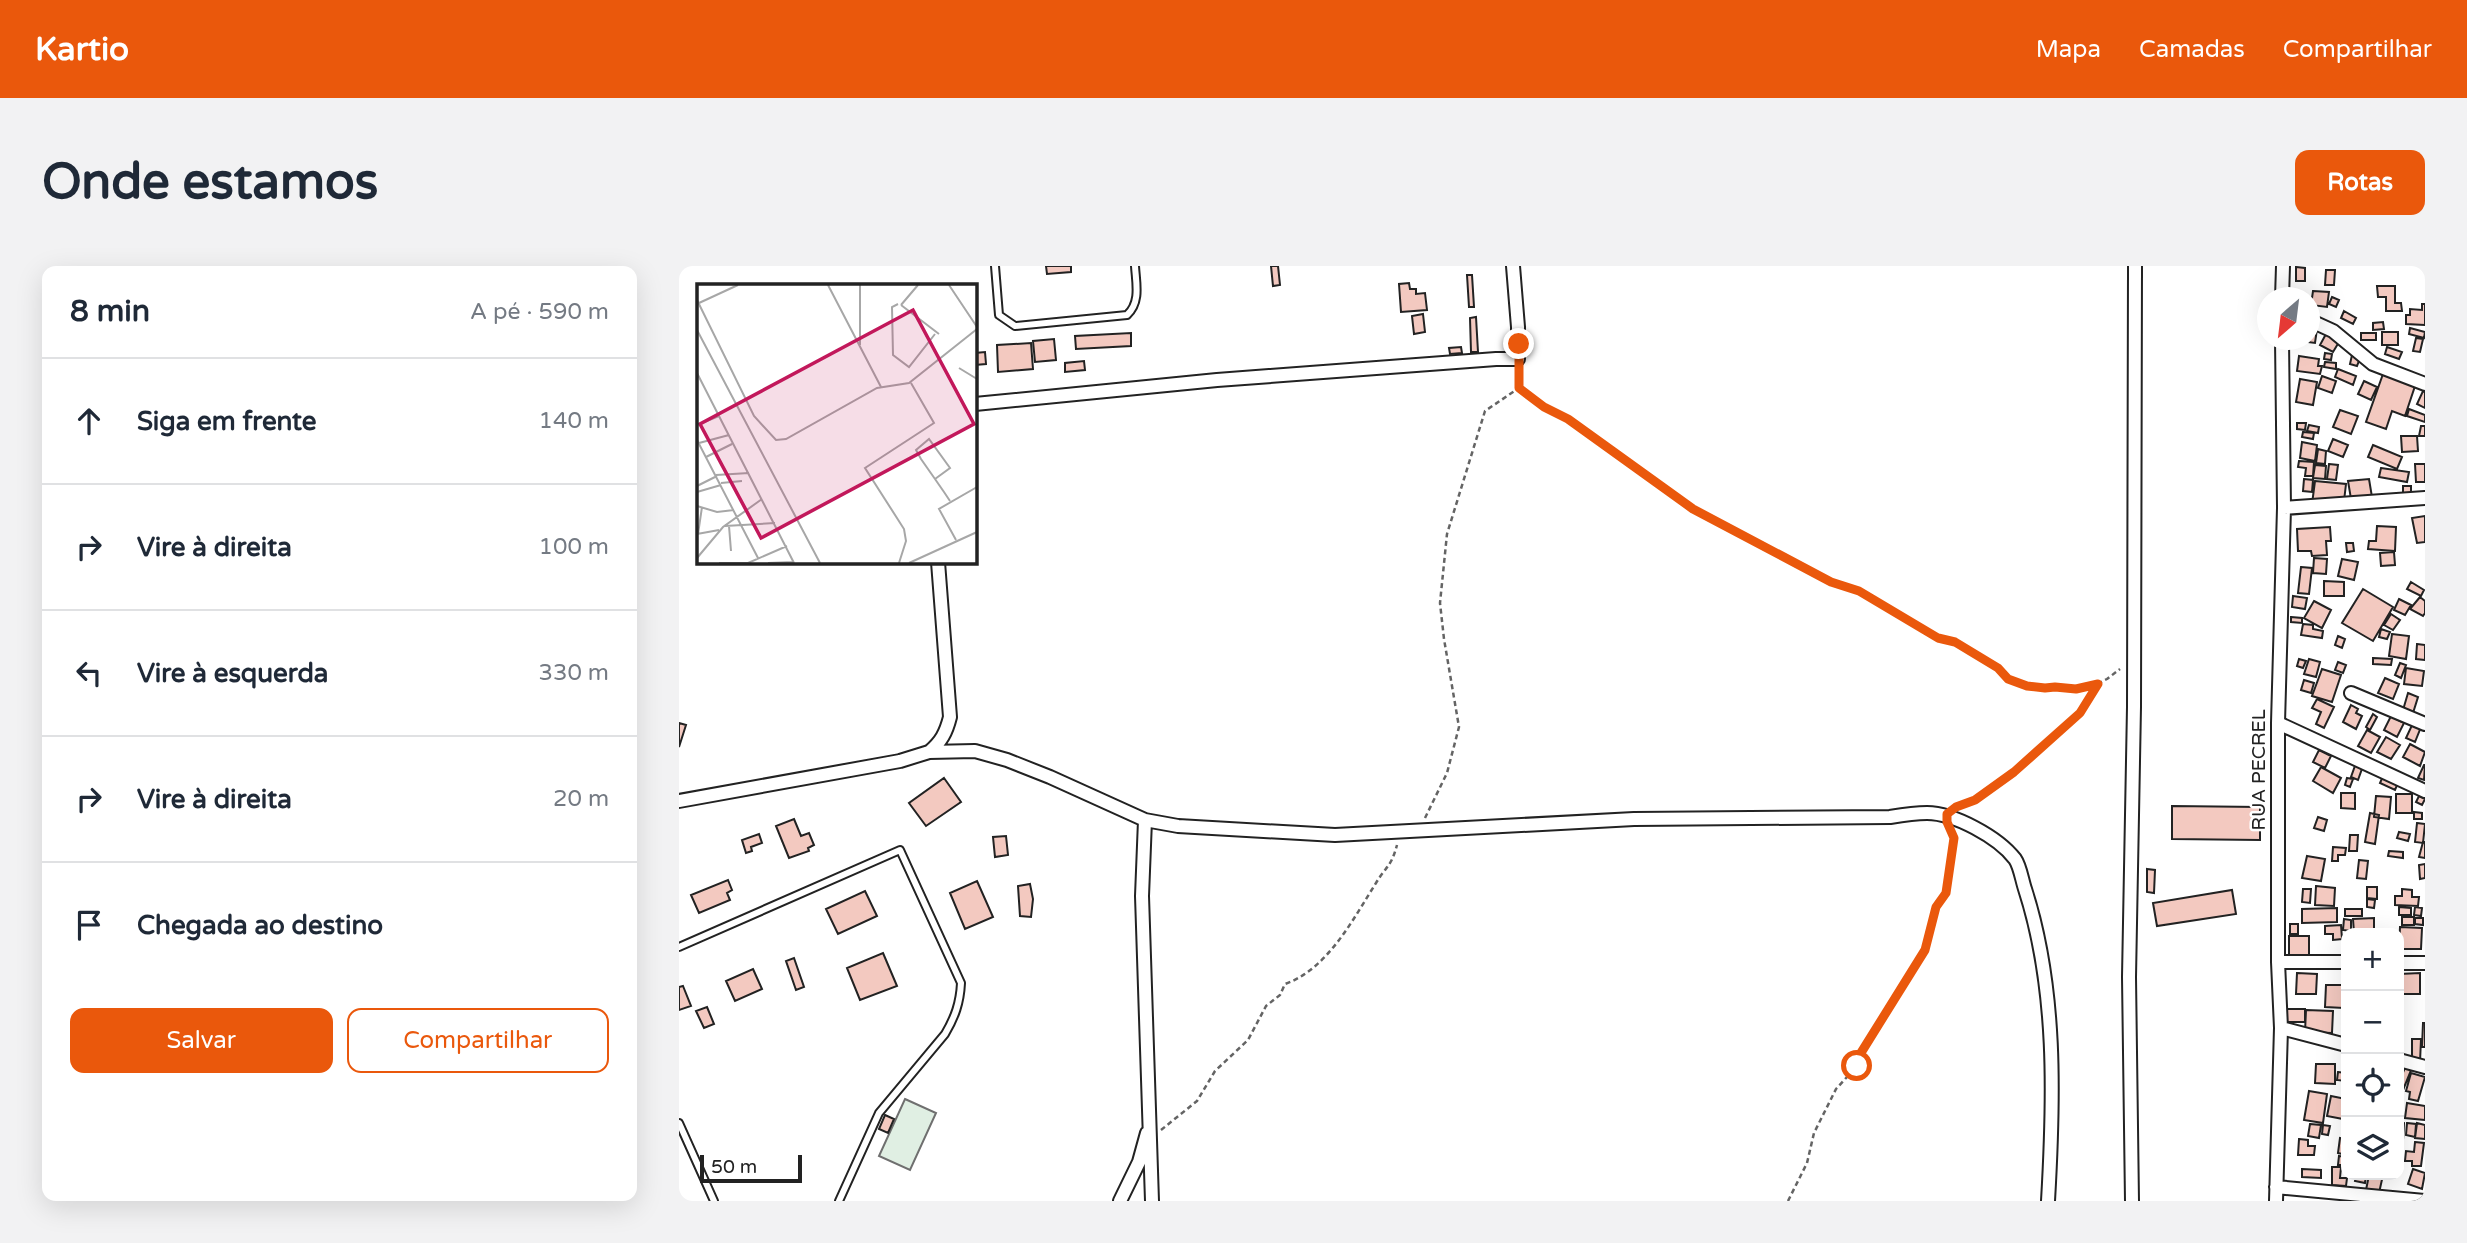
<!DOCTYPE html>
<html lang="pt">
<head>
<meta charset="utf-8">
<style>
  body { margin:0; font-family:"Varela Round",sans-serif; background:#f2f2f3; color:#1f2937 }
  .controls { position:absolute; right:21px; bottom:21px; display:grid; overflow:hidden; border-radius:14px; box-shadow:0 7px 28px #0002 }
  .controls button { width:63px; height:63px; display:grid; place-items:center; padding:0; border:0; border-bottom:2px solid #e0e1e3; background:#fff; color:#1f2937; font:35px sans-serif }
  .compass { position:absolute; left:1578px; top:21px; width:63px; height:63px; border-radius:50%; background:#fff; box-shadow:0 7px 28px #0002; rotate:208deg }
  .scale { position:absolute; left:21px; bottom:18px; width:102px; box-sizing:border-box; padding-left:7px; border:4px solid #222; border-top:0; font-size:19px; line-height:24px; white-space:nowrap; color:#222; -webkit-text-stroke:5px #fff; paint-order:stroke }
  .stop { position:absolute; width:21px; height:21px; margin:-16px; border:5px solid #ea580c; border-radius:50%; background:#fff }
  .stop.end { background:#ea580c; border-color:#fff; box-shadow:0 2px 7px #0008 }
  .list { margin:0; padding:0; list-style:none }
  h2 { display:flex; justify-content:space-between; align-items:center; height:91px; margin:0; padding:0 28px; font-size:30px }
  h2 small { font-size:23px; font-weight:400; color:#747a83 }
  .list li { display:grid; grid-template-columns:46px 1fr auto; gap:21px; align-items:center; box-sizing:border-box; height:126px; padding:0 28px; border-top:2px solid #e0e1e3 }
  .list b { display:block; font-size:26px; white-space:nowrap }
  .list em { font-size:23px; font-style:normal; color:#747a83 }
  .actions { display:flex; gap:14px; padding:21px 28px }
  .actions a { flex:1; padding:16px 0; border:2px solid #ea580c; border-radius:14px; text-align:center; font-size:24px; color:#ea580c }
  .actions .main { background:#ea580c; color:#fff }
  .icon { flex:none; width:38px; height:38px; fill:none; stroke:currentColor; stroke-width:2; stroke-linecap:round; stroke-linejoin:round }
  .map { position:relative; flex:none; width:1746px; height:935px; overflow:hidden; border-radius:14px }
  header { display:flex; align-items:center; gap:42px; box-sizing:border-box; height:98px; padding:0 35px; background:#ea580c; color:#fff }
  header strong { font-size:33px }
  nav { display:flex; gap:38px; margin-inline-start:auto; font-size:24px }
  .intro { display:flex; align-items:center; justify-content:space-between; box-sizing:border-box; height:168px; padding:0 42px }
  h1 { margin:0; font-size:49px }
  .button { padding:18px 32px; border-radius:14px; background:#ea580c; color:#fff; font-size:24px; font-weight:700 }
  main { display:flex; gap:42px; padding:0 42px }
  aside { flex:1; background:#fff; border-radius:14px; box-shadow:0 7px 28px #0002 }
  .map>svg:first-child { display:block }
  .green { fill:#e0efe3; stroke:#6f6f6f; stroke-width:2 }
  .building { fill:#f3c9c0; stroke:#222; stroke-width:2 }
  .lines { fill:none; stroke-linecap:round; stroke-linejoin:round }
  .service-casing { stroke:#222; stroke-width:10 }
  .minor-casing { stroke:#222; stroke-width:16 }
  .path { stroke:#646464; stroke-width:2.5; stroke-dasharray:5 3.5; stroke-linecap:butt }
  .service { stroke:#fff; stroke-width:6 }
  .minor { stroke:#fff; stroke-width:12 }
  .route { stroke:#ea580c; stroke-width:9 }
  .labels { text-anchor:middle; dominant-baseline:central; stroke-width:5; stroke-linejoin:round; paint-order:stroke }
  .street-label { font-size:19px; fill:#222; stroke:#fff }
  .inset-road { fill:none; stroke:#a7a7a7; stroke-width:2 }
  .view { fill:#c2185b; fill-opacity:0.15; stroke:#c2185b; stroke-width:3.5 }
  .inset-edge { fill:none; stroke:#222; stroke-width:3.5 }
</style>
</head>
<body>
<header>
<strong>Kartio</strong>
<nav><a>Mapa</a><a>Camadas</a><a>Compartilhar</a></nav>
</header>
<div class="intro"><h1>Onde estamos</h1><a class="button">Rotas</a></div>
<main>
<aside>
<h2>8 min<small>A pé · 590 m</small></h2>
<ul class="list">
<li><svg class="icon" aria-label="ahead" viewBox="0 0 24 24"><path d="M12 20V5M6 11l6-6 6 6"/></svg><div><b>Siga em frente</b></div><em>140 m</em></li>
<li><svg class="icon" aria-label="right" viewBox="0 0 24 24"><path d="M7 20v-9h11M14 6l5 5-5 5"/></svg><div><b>Vire à direita</b></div><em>100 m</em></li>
<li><svg class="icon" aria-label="left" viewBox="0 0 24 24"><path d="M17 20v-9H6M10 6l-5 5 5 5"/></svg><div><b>Vire à esquerda</b></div><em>330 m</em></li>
<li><svg class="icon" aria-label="right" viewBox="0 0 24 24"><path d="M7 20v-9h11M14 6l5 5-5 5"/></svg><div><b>Vire à direita</b></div><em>20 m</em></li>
<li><svg class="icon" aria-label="arrive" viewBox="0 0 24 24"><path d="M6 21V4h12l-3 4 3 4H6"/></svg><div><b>Chegada ao destino</b></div></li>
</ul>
<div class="actions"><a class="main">Salvar</a><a>Compartilhar</a></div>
</aside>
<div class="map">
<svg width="1746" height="935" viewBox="0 0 1746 935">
  <rect width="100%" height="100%" fill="#fff"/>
  <path class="green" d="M226 833 257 847 231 904 200 890Z"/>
  <path class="building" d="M367 0H392V6L368 8Z
    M592 0H599L601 19 594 20Z
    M1617 1 1626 2V15H1617Z
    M1647 4H1656L1655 19H1646Z
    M788 9H793L795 41H790Z
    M730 17 731 23H737V28L746 27 748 44 722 46 720 18Z
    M1698 20H1716V37H1722L1723 45H1707V31H1699Z
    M1634 25 1650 26 1648 41 1632 39Z
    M1653 31 1660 34 1657 41 1650 38Z
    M1743 38H1746V59L1727 58V49H1731V43L1743 44Z
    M1665 45 1677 52 1674 58 1662 52Z
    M744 48 746 66 735 68 733 50Z
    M797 51 799 86H792L791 52Z
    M1704 56 1705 63 1694 64V57Z
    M1630 62 1638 63 1636 77 1621 75 1630 74Z
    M1731 62 1746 66 1745 72 1730 68Z
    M1703 66H1719V79H1703Z
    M452 67V80L397 83 396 70Z
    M1682 67H1697V74H1682Z
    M1647 68 1660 76 1654 86 1641 79Z
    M1737 72 1744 73 1741 86 1734 85Z
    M375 73 377 94 356 96 354 75Z
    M352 77 354 103 319 106 318 79Z
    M782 81 783 87 771 88 770 82Z
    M1708 81 1723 86 1720 93 1706 88Z
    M306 86 307 98 296 99V87Z
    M1646 87 1653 88 1652 94 1645 93Z
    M1673 89 1681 92 1678 100 1671 98Z
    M1620 90 1640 93 1639 100H1643L1641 108 1618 105Z
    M405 95 406 104 386 106V97Z
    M1646 96 1657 97V103L1645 101Z
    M1659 103 1677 110 1674 119 1656 111Z
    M1704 108 1736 120 1726 150 1713 145 1707 163 1687 156Z
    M1643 110 1657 115 1653 127 1639 122Z
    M1621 113 1638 116 1634 139 1617 136Z
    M1685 115 1698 121 1692 134 1679 128Z
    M1744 125 1746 126V142L1738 138Z
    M1730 143 1746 149V156L1728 150Z
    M1661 144 1679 150 1672 168 1654 161Z
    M1618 157H1627L1626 164 1618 163Z
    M1630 159 1640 161 1639 167 1628 165Z
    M1742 160H1746V170H1740Z
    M1624 166 1635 167 1634 173 1623 171Z
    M1722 170H1738L1739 185 1723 186Z
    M1654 173 1669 179 1664 191 1649 185Z
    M1623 176 1638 179 1636 195 1621 192Z
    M1694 179 1723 191 1718 203 1689 191Z
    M1639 183 1647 185 1646 198 1637 197Z
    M1620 195 1635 196 1634 210H1626L1627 202 1619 201Z
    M1650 198 1659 199 1657 214 1648 213Z
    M1736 198H1746V216H1737Z
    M1636 199 1647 200 1646 213 1634 212Z
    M1702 202 1730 206 1728 216 1700 211Z
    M1625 213 1634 214 1633 226 1624 225Z
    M1690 213 1693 231 1672 233 1669 215Z
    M1636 215 1667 218 1665 235 1633 238Z
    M1724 220H1732V229H1724Z
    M1746 250V276L1738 277 1733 252Z
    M1698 260 1717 261 1716 285 1689 283 1690 275H1697Z
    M1651 261 1652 275H1647L1648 289 1633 290 1632 285H1619L1618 263Z
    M1667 277H1674L1675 285 1668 286Z
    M1715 286 1716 299 1702 300 1701 287Z
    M1635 292 1648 293 1647 308 1634 307Z
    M1663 293 1679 296 1675 314 1659 310Z
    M1622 301 1633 302 1630 328 1619 327Z
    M1645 315 1665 316V330H1645Z
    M1732 316 1745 324 1742 330 1728 323Z
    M1684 323 1714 341 1694 375 1663 357Z
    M1614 330 1628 332 1626 343 1613 341Z
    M1741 331 1746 335V347L1744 350 1731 343Z
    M1720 333 1732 339 1726 349 1715 344Z
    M1635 335 1652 344 1643 362 1625 352Z
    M1712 348 1721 354 1714 364 1705 359Z
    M1612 351 1623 352V357L1612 356Z
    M1624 358 1634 359V363L1644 365 1643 372 1622 369Z
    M1702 363 1711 366 1708 373 1700 371Z
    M1713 368 1730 370 1727 393 1710 390Z
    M1659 370 1666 373 1663 382 1656 379Z
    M1738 378 1746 379V394L1737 393Z
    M1694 392 1713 393 1712 399 1694 398Z
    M1620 393 1627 395 1624 402 1618 400Z
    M1630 393 1641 396 1637 411 1625 408Z
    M1659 396 1667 399 1664 407 1656 404Z
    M1721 397 1727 399 1722 412 1716 409Z
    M1727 402 1745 405 1743 420 1725 418Z
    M1643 403 1662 409 1653 436 1633 430Z
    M1706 412 1720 418 1714 433 1699 427Z
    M1625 414 1635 417 1632 427 1622 424Z
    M1729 427 1739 431 1734 447 1724 444Z
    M1638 433 1655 441 1645 462 1637 458 1642 446 1633 442Z
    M1672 439 1679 443 1677 447 1683 450 1677 463 1664 456Z
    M1694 448 1698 451 1691 464 1687 461Z
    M1712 450 1725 457 1718 471 1705 464Z
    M0 457 7 459 0 481Z
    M1734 457 1742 461 1736 476 1727 472Z
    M1688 464 1701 471 1692 487 1679 480Z
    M1707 471 1721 479 1712 493 1698 486Z
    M1731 478 1746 486 1741 500 1724 491Z
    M1640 484 1652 490 1646 502 1634 496Z
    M1677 497 1684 500 1679 514 1672 511Z
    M1745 499H1746L1745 514 1739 512Z
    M1642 501 1662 512 1654 527 1634 515Z
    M1704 510 1719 517 1716 524 1701 517Z
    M265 512 282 536 247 560 230 537Z
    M1668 512 1674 513 1671 521 1666 519Z
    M1662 527H1676V543L1662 542Z
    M1717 528H1733V547H1717Z
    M1697 530 1712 531 1710 553 1695 551Z
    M1740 530 1746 533 1743 539 1737 536Z
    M1493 540 1581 541V574L1493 573Z
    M1735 546 1743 547V553H1735Z
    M1691 547 1700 549 1696 578 1686 576Z
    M1639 551 1648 554 1645 565 1635 562Z
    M115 553 122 570 130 567 135 579 129 582 130 585 110 592 97 560Z
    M1738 557 1746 558 1744 577 1736 576Z
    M1720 566 1731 568 1729 575 1718 572Z
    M80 568 83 577 72 581 73 585 67 587 63 574Z
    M1671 569H1679L1678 585H1670Z
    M327 570 329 589 316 591 314 571Z
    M1744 576H1746V592L1740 591Z
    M1654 581 1667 582 1666 589H1659V595H1653Z
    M1710 585 1724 586V592L1709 590Z
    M1628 590 1646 593 1642 615 1623 612Z
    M1680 594 1689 595 1687 613 1678 612Z
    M1746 598V612L1741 613 1740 599Z
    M1468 603 1476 604 1475 627 1468 626Z
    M49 614 53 624 48 627 51 634 20 647 12 629Z
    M298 615 314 651 286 663 271 627Z
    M351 618 354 633 352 651 341 650 339 620Z
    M1637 620 1656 622 1655 640 1636 639Z
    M1688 621H1698V633L1688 632Z
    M1624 623H1632L1631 637 1623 636Z
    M1723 623 1733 624V631H1740L1739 640 1716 639V630H1723Z
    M1553 624 1557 648 1478 660 1474 637Z
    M186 625 198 650 159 668 147 643Z
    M1688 633 1696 634 1695 642 1688 641Z
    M1720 641 1732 642V649H1720Z
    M1736 641 1743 642 1742 650 1735 649Z
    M1658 642V656L1623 657V643Z
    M1666 643H1683V650H1666Z
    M1723 651H1735V659H1723Z
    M1695 652V667H1675L1674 653Z
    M1736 652H1744V659L1736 658Z
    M1665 653 1672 654V665L1664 664Z
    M1611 658H1619V668H1611Z
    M1662 659 1663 673 1654 674V668H1646V660Z
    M1721 661 1743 662 1742 683H1720Z
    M1610 670H1630V691H1610Z
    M204 687 218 720 181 734 168 702Z
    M115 692 125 721 117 724 107 695Z
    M74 703 83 723 56 735 47 715Z
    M1618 707 1638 708 1637 728H1617Z
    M1741 707V728H1720V708Z
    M1647 719H1666L1665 742 1646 741Z
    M4 720 12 740 0 744V721Z
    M28 741 35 758 25 762 17 745Z
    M1607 743H1626V756H1607Z
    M1627 744 1654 745 1653 767 1626 766Z
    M1744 757H1746V781H1743Z
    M1733 773H1742L1741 796H1733Z
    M1637 798H1656V818L1636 817Z
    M1727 799 1733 802 1724 824 1720 822V817Z
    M1659 806 1667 807 1666 815 1658 814Z
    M1732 807 1746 811 1739 835 1730 833 1731 826 1727 825Z
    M1630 825 1648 828 1644 857 1625 854Z
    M1652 830 1667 833 1664 853 1648 850Z
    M1728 837 1746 840V854L1726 852Z
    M206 849 215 853 209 867 200 863Z
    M1720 856 1725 857 1724 874H1720V881Z
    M1728 857 1737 858 1736 871 1727 869Z
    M1738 857 1746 859V873L1736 872Z
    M1631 858 1642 859 1640 872 1629 870Z
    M1644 859 1651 860 1649 869 1643 868Z
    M1661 872 1667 873V889L1659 887Z
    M1620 873 1629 874V880H1636L1635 889H1619Z
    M1736 876 1745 877 1742 900H1733V895H1726L1727 885 1735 886Z
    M1660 890 1667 891V899H1659Z
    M1653 901H1662L1661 912H1668L1667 920 1653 919Z
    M1623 903 1642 904V912L1623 911Z
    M1734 903 1746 907 1743 923 1729 918Z
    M1677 909H1687L1686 917 1676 915Z
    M1690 909H1704L1700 927 1687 924Z"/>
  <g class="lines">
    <g class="service-casing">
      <path id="service" d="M316 0 320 49 336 60 448 49C462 36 457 17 456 0
        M0 681 221 584 282 717C281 737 276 751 266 768L200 847 160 935
        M0 857 35 935"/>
    </g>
    <g class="minor-casing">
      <path id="minor" d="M1603 32 1604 0
        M1630 54 1654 65 1694 98 1746 118
        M296 138 538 114 817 93H839V61L834 0
        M1605 242 1746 232
        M1672 427 1746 458
        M1599 457 1746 525
        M250 486C262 476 267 467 271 451L259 296
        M0 535 221 495 250 486 296 485 328 494 371 511 466 554 499 560 656 569 955 553 1211 551C1223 549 1236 547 1248 547 1275 547 1319 571 1336 593 1341 600 1343 614 1346 623 1378 722 1375 832 1369 935
        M466 554 463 630 473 935
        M1599 696H1667
        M1720 697H1746
        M1602 762 1667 779
        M1720 794 1746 801
        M1597 921 1746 935
        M441 935 460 896 468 867
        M1453 935 1450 711 1455 441 1456 0
        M1597 935 1602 762 1599 696V457L1605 242 1603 74"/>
    </g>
    <path class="path" d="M840 106V122L865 141 889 153 1014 243 1152 316 1180 325 1259 372 1276 376 1319 403 1329 413 1347 420 1366 422H1410L1428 413 1441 403
      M1279 541 1296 535 1335 506 1401 447 1419 418
      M746 552 768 507 780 461 765 373 761 337 768 268 806 145 840 122
      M482 864 518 835 536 805 569 774 587 740 601 729 606 718C649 703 674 653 697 617 708 599 712 601 718 579
      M1109 935 1128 897 1135 867 1157 823 1178 800 1180 790 1246 684 1257 641 1267 627 1270 601 1275 585V572L1272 565"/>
    <use href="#service" class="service"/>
    <use href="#minor" class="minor"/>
  </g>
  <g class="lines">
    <path class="route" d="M840 78V122L865 141 889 153 1014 243 1152 316 1180 325 1259 372 1276 376 1319 402 1329 413 1348 420 1366 422 1376 421 1397 423 1419 418 1401 447 1335 506 1296 534 1277 541 1268 548V556L1275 572 1267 627 1257 641 1246 684 1180 790 1178 800"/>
  </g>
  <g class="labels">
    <g class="street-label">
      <text transform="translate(1580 504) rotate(-90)">RUA PECREL</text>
    </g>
  </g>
  <g transform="translate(18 18)">
    <rect width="280" height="280" fill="#fff"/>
    <path class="inset-road" d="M131 1 184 103M252 1 280 43M0 16 57 132 79 156 89 155 180 104 212 99 280 45M2 19 41 1M201 20 195 23 196 71 212 83 238 50M204 21 242 50M204 21 221 1M0 46 123 279M163 61V1M262 84 280 95M0 89 97 279M0 141 22 132M0 156 61 274M2 159 32 151M9 173 35 160M19 191 52 189M238 195 253 184 232 155 219 166 224 175 238 195 247 208 253 217M24 199 45 197M0 202 20 192M0 208 24 201M0 222 20 228 37 226M28 242 78 239M32 242 34 267M0 250 22 246M1 250 5 223M259 256 242 225 280 203M0 274 26 243 65 215M22 279H51M51 279 90 262M71 279 96 278M202 279 209 257 207 245 168 184 237 139 214 99M212 279 280 248"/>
    <path class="view" d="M216 26 277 140 64 254 3 140Z"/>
    <rect width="280" height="280" class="inset-edge"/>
  </g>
</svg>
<div class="controls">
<button>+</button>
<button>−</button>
<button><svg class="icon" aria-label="locate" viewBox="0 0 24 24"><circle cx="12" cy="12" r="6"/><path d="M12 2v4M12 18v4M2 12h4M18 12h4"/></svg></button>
<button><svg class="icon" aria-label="layers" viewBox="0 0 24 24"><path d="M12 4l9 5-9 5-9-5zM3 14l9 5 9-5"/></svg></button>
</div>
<svg class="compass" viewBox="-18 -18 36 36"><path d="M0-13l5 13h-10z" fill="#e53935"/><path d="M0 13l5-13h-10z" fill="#747a83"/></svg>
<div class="scale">50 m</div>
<div class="stop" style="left:1178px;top:800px"></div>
<div class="stop end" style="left:840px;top:78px"></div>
</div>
</main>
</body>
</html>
